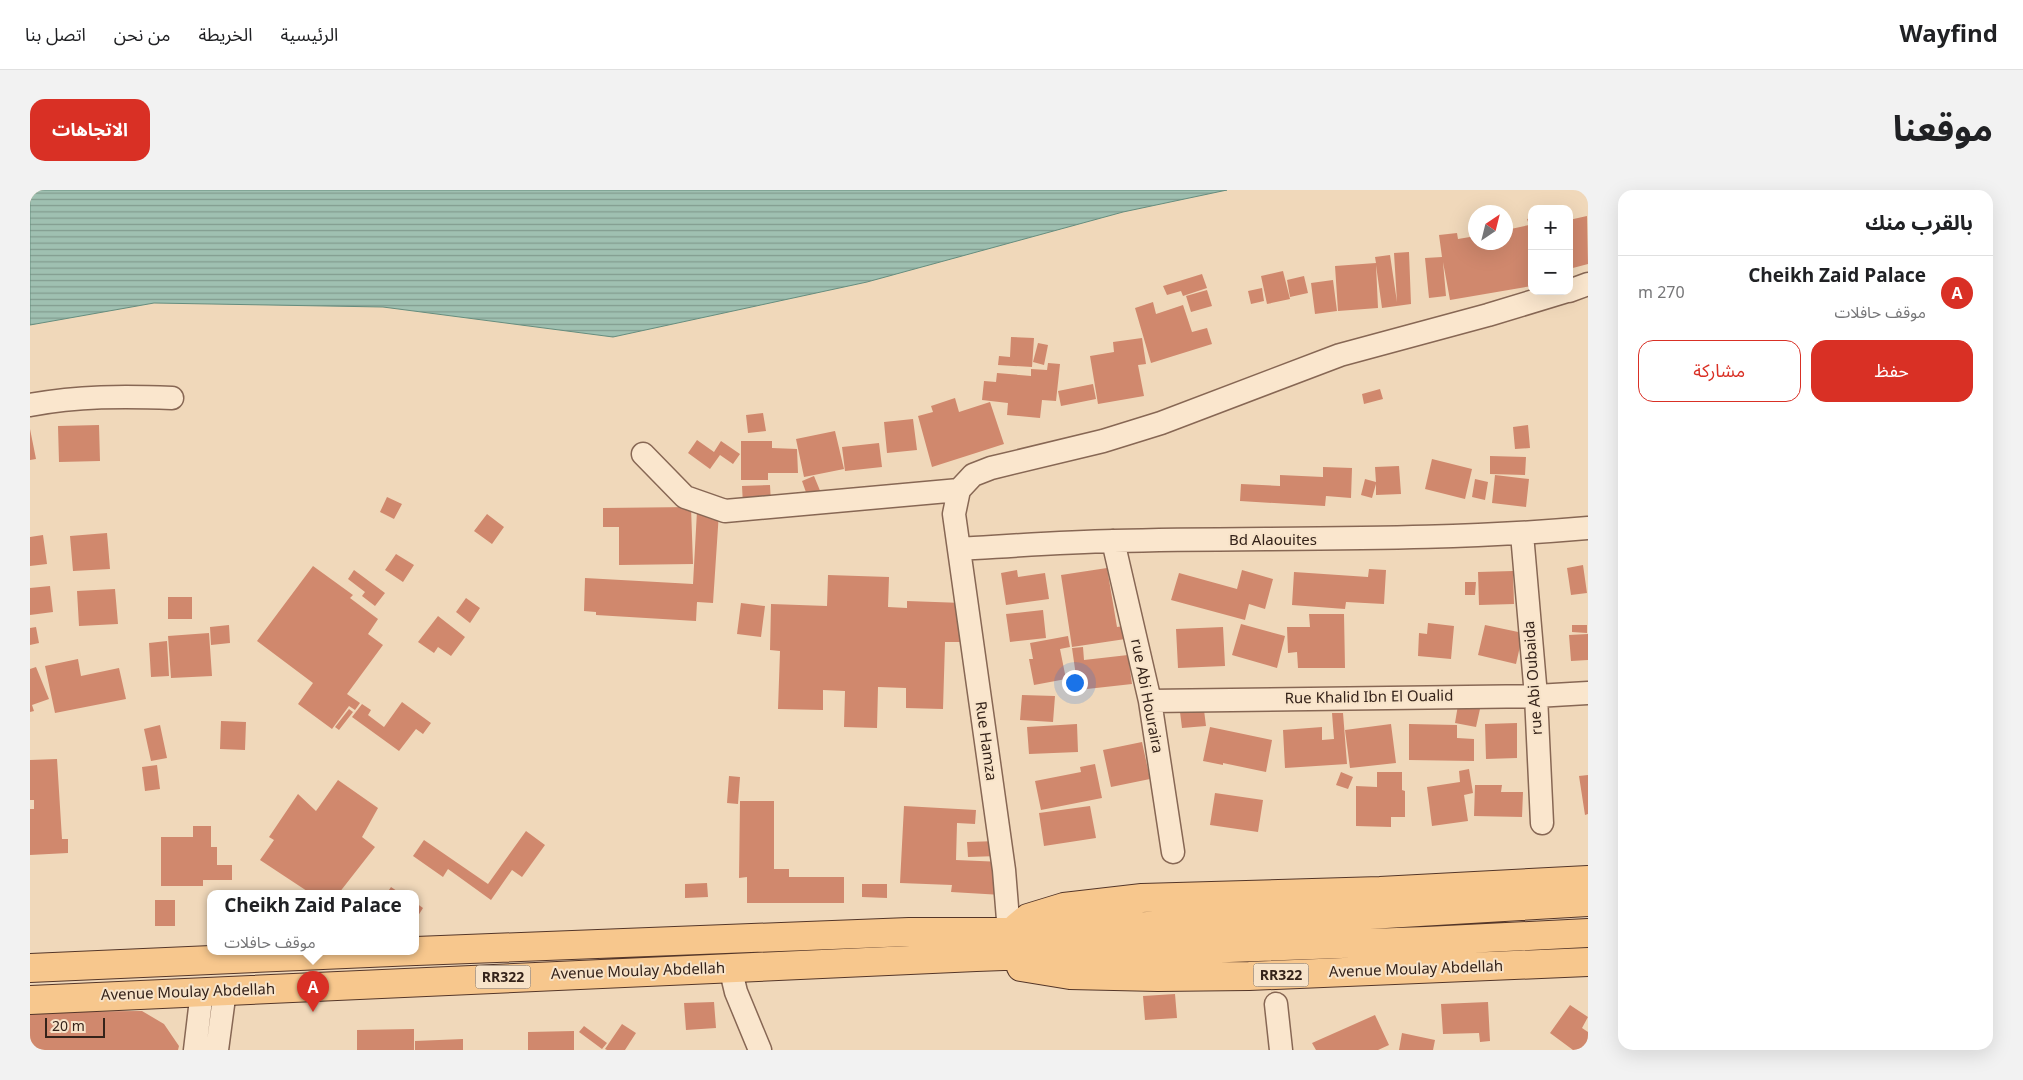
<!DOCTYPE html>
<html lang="ar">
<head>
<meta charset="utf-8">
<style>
  body { margin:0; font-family:Georgia,"Noto Sans Arabic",serif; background:#f2f2f2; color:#202124; direction:rtl }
  .controls { position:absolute; right:15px; top:15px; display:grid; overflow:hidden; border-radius:10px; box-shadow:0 5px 20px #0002 }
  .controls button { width:45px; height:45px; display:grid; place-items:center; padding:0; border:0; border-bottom:1px solid #e0e0e0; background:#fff; color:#202124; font:25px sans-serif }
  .compass { position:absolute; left:1438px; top:15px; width:45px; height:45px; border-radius:50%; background:#fff; box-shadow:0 5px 20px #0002; rotate:35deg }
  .scale { position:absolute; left:15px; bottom:12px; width:60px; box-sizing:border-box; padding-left:5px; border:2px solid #35231a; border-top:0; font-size:14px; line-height:18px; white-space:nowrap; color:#35231a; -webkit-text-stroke:4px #f7e3c9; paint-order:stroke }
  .you { position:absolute; left:1044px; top:492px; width:18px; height:18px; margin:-12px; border:4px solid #fff; border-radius:50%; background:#1a73e8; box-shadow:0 0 0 8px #1a73e833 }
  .badge { display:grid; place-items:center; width:32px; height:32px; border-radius:50%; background:#d93025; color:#fff; font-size:16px; font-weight:700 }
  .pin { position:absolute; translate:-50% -41px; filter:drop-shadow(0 1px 2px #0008) }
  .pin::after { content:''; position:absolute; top:26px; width:18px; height:15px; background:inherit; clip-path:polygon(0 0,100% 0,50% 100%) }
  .popup { position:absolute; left:177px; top:700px; width:212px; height:65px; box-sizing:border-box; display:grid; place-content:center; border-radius:10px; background:#fff; filter:drop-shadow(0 1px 4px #0005); font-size:16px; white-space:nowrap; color:#757577 }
  .popup b { font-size:19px; color:#202124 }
  .popup::after { content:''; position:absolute; left:50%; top:100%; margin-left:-10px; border:10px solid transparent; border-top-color:#fff }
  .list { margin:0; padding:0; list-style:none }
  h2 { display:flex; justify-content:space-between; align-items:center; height:65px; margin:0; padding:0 20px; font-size:21px }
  h2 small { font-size:16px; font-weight:400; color:#757577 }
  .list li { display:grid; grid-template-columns:32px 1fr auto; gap:15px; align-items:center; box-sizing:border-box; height:70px; padding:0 20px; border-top:1px solid #e0e0e0 }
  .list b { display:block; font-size:19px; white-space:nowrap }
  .list p { margin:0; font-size:16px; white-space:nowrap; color:#757577 }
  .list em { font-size:16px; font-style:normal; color:#757577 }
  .actions { display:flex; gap:10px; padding:15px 20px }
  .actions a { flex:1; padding:11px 0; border:1px solid #d93025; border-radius:15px; text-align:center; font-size:18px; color:#d93025 }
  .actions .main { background:#d93025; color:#fff }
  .map { position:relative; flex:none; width:1558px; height:860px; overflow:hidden; direction:ltr; border-radius:15px }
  header { display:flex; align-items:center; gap:30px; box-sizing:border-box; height:70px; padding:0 25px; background:#fff; border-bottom:1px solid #e0e0e0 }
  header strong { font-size:24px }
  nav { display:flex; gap:28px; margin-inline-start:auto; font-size:18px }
  .intro { display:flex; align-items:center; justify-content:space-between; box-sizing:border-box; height:120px; padding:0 30px }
  h1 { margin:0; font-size:35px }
  .button { padding:12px 22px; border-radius:15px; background:#d93025; color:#fff; font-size:18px; font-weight:700 }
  main { display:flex; gap:30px; padding:0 30px }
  aside { flex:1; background:#fff; border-radius:15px; box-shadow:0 5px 20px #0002 }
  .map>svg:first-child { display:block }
  .water { fill:url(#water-rules); stroke:#668d7e }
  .building { fill:#d0886d }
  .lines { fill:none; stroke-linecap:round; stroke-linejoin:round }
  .minor-casing { stroke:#876754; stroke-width:25 }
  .primary-casing { stroke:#543629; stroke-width:30 }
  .minor { stroke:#fae6cd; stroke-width:22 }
  .primary { stroke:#f7c78d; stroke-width:28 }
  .labels { text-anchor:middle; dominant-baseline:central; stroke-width:4; stroke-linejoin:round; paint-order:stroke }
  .shield { fill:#f7e3c9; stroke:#6f5d4e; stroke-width:1 }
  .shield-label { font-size:14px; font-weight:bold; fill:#35231a }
  .street-label { font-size:15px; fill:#35231a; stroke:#f7e3c9 }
</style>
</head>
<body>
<header>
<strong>Wayfind</strong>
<nav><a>الرئيسية</a><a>الخريطة</a><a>من نحن</a><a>اتصل بنا</a></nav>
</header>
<div class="intro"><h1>موقعنا</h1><a class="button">الاتجاهات</a></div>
<main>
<aside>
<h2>بالقرب منك<small></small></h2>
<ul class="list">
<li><span class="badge">A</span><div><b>Cheikh Zaid Palace</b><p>موقف حافلات</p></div><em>270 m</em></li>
</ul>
<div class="actions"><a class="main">حفظ</a><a>مشاركة</a></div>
</aside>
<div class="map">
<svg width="1558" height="860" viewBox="0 0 1558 860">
  <defs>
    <pattern id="water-rules" width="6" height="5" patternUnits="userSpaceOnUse" patternTransform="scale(1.25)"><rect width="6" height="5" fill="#9fc0b1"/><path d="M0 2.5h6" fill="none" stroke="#829c8f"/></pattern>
  </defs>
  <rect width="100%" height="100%" fill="#f0d8ba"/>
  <path class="water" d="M0 0H1197L1093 22 837 92 583 147 353 117 124 113 0 135Z"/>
  <path class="building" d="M1557 26 1558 74 1539 79V30Z
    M1502 28V96L1420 110 1413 72 1416 106 1399 108 1395 68 1412 67 1409 45 1427 43 1428 49 1446 46V52H1476V40L1499 35 1497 29Z
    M1379 62 1381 114 1352 118 1346 75 1348 118 1308 121 1305 76 1346 73 1345 67 1360 65 1367 112 1364 63Z
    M1253 81 1260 109 1237 114 1231 86Z
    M1172 84 1177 98 1153 106 1151 101 1137 105 1133 96Z
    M1274 86 1278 103 1260 107 1257 90Z
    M1303 90 1307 121 1285 124 1281 93Z
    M1232 98 1234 111 1221 114 1218 101Z
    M1177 100 1182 116 1161 122 1156 106Z
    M1123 112 1126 124 1153 115 1162 142 1177 138 1182 154 1121 173 1105 118Z
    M981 147 1004 148 1002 177 968 175 969 166 980 167Z
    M1112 148 1116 174 1108 175 1114 206 1068 214 1060 166 1084 162 1083 152Z
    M1008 153 1018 155 1014 175 1003 172Z
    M1018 173 1030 174 1026 211 1012 210 1010 228 977 225 978 213 952 210 954 191 966 192 967 183 1001 186V179L1017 180Z
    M1063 194 1066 209 1031 216 1028 201Z
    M1350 199 1353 209 1334 214 1332 204Z
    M925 208 929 222 960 212 974 254 902 277 888 226 903 222 901 216Z
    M733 223 736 241 718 243 716 225Z
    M883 229 887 260 857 263 854 232Z
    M69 235 70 271 29 272 28 236Z
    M1498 235 1500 258 1485 259 1483 237Z
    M0 239 6 269 0 270Z
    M805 241 814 279 774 287 766 249Z
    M667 250 684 262 691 251 710 264 703 274 690 265 680 279 658 263Z
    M711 251H742V258L767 259 768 283H738V290H711Z
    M849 253 852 277 815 281 812 257Z
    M1460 266 1496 267 1495 285 1460 284Z
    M1402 269 1442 279 1435 309 1395 299Z
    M1369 276 1371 304 1346 305V294L1342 308 1331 305 1335 289 1346 292 1345 277Z
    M1293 277 1322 278 1321 308 1296 306 1295 316 1210 311 1211 294 1250 296V285L1293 287Z
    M1465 285 1499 289 1496 317 1462 313Z
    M784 286 791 303 778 308 772 291Z
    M1445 289 1458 292 1455 310 1442 307Z
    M740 295 741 314 713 315 712 296Z
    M357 307 372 314 364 329 350 322Z
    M661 317 663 374 589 375V337H573V318Z
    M667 321 689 322 683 413 667 412 666 431 566 425V422L554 421 555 388 663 394Z
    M457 324 474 337 462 354 444 341Z
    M77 343 80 379 43 381 40 346Z
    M13 345 17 374 0 376V347Z
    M366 364 384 375 373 392 355 380Z
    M1553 375 1557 403 1541 405 1537 378Z
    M283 376 323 405 320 408 348 429 338 444 353 455 317 504 330 513 325 520 319 516 302 539 268 514 283 493 227 451Z
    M1077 378 1087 437 1100 435 1102 448 1042 457 1031 385Z
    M1339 379 1356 380 1354 414 1316 412 1315 419 1262 415 1264 382 1338 387Z
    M324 380 355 403 345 416 332 406 335 402 318 389Z
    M987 380 988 387 1015 383 1019 409 976 415 971 383Z
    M1212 380 1243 389 1235 419 1219 414 1215 430 1141 410 1149 383 1207 399Z
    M1483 381 1484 414 1449 415 1448 382Z
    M798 385 859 387 858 417 877 418V411L933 413 932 452H915L913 519 876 518V498L848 497 847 538 814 537 815 501 793 500V520L748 519 750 461 740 460 741 414 797 416Z
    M1435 392H1446L1445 405H1435Z
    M20 396 23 422 0 425V398Z
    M85 399 88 434 49 436 47 401Z
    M138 407H162V429H138Z
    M436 408 450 418 440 433 426 422Z
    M711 413 735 416 731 447 707 444Z
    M1013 420 1016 448 980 452 976 424Z
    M1279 424H1314L1315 478H1268L1267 462 1258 463 1257 437H1280Z
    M408 426 435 447 421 466 408 457 404 463 388 452Z
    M1398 433 1424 436 1421 469 1388 466 1389 443 1397 444Z
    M1211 434 1255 446 1247 478 1202 465Z
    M199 435 200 453 181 455 180 437Z
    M1455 435 1493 443 1486 474 1448 465Z
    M1542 435H1557V443L1542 442Z
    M6 437 9 453 0 455V438Z
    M1193 437 1195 476 1148 478 1146 439Z
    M179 443 182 486 141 488 138 446Z
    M1558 444V470L1541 471 1539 445Z
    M1038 446 1040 457 1030 459 1036 489 1004 495 999 469H1003L1000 453Z
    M137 451 139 486 121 487 119 453Z
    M1053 457 1054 470 1098 465 1102 494 1048 500 1042 458Z
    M48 469 51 486 89 478 96 509 25 523 15 476Z
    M6 477 19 509 2 515 4 521 0 522V479Z
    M992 505 1025 506 1023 532 990 530Z
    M372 512 401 533 393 544 386 539 369 561 322 527 332 514 341 520 338 525 354 537Z
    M1428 515 1450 519 1446 537 1425 533Z
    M319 519 323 522 309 540 305 537Z
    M1174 520 1176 536 1152 538 1150 522Z
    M1302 523H1313L1317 574 1255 578 1253 540 1292 537V550L1304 549Z
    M191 531 216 532 215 560 190 559Z
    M1487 533V568L1456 569 1455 534Z
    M1047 534 1048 562 999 564 997 537Z
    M1361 534 1366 573 1320 578 1315 540Z
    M1379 534 1427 535V548L1444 549V571L1379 570Z
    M130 535 137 568 121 571 114 539Z
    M1180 537 1242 550 1236 582 1193 573V575L1173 571Z
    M1112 552 1120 589 1081 597 1073 560Z
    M27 569 32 649H38V663L0 665V619H4V610H0V570Z
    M1065 574 1072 608 1011 620 1005 591 1051 582 1050 577Z
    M127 575 130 599 115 601 112 577Z
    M1439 579 1443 603 1434 605 1438 631 1402 636 1397 597 1430 592 1429 581Z
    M1311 582 1323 587 1318 599 1306 595Z
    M1347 582H1372V600L1375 601V627H1361V637L1326 636V596L1347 597Z
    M1558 585V624L1555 625 1549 586Z
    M699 586 710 587 708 614 697 613Z
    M308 590 348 618 332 647 345 657 309 703H300L295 701 294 703H280L230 670 244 650 239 647 268 604 286 621Z
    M1445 595H1472L1471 602H1493L1492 627 1444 626Z
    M1185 603 1233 610 1228 642 1180 635Z
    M710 611H744V679H759V687H814V713H717V687L709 688Z
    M874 616 946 620 945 634 927 633 926 670 973 672 972 705 921 702 922 695 870 693Z
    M1060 616 1066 648 1014 656 1009 623Z
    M163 636H181V657H187V675H202V690H173V696H131V647H163Z
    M496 641 515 655 492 687 482 680 461 710 418 679 413 687 383 666 394 650 458 694Z
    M968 651 969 666 938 667 937 652Z
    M677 693 678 707 655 708V694Z
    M832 694H857V708L832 707Z
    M361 697 370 703H357Z
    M125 710H145V736H125Z
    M386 713 393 718 386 729Z
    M1145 804 1147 828 1115 830 1113 806Z
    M684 812 686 838 656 840 654 813Z
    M1458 812 1460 851 1450 852 1449 843 1413 844 1411 814Z
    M1540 815 1558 827 1552 838 1558 842V860H1543L1520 843Z
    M112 821 134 834 149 856 148 860H0V822Z
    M1345 825 1359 855 1348 860H1286L1282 853Z
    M592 834 606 843 595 860H577L575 859Z
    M554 836 577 853 572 859 549 842Z
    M384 839V860H327V840Z
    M544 841V860H498V842Z
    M1372 843 1405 850 1403 860H1369Z
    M433 849V860H385V851Z"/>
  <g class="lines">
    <g class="minor-casing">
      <path id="minor" d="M1539 101 1558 94
        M0 215C48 206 94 206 142 208
        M613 264 655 307 695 321 929 300
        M1492 344 1506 506 1512 633
        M1083 351 1120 511 1143 662
        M929 359C980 356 1032 352 1084 351 1242 347 1400 352 1558 338
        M1120 511 1506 506 1558 503
        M979 742 974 680 924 324 929 300 943 285 961 278 1073 251 1131 233 1310 165 1458 125 1537 101
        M700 777 706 802 730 860
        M1246 814 1251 860
        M165 860 172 801
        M187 860 195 800"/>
    </g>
    <g class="primary-casing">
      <path id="primary" d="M987 737 998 728 1034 717 1112 708 1350 701 1558 690
        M386 761 879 742H979L1254 730 1558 712
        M991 777 1040 785 1128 787 1219 786 1558 772
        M0 778 385 761
        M0 810 946 767 1396 751 1558 743"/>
    </g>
    <use href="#minor" class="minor"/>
    <use href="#primary" class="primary"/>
  </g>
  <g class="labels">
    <g class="shield">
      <rect x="1223.5" y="773.5" width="55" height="23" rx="4"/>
      <rect x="445.5" y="775.5" width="55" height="23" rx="4"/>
    </g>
    <g class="shield-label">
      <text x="1251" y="785">RR322</text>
      <text x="473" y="787">RR322</text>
    </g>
    <g class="street-label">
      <text x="1243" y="350">Bd Alaouites</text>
      <text transform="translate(1503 488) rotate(-94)">rue Abi Oubaida</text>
      <text transform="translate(1117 506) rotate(79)">rue Abi Houraira</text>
      <text transform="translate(1339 507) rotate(-1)">Rue Khalid Ibn El Oualid</text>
      <text transform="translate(956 551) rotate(82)">Rue Hamza</text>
      <text transform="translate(1386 779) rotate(-2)">Avenue Moulay Abdellah</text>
      <text transform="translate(608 781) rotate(-2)">Avenue Moulay Abdellah</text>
      <text transform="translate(158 802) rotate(-2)">Avenue Moulay Abdellah</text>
    </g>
  </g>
</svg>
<div class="controls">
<button>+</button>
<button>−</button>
</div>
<svg class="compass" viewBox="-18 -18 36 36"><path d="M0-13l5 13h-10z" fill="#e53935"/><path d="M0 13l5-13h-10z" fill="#757577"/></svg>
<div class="scale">20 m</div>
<div class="you"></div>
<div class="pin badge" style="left:283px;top:822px">A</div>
<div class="popup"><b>Cheikh Zaid Palace</b>موقف حافلات</div>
</div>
</main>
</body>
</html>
